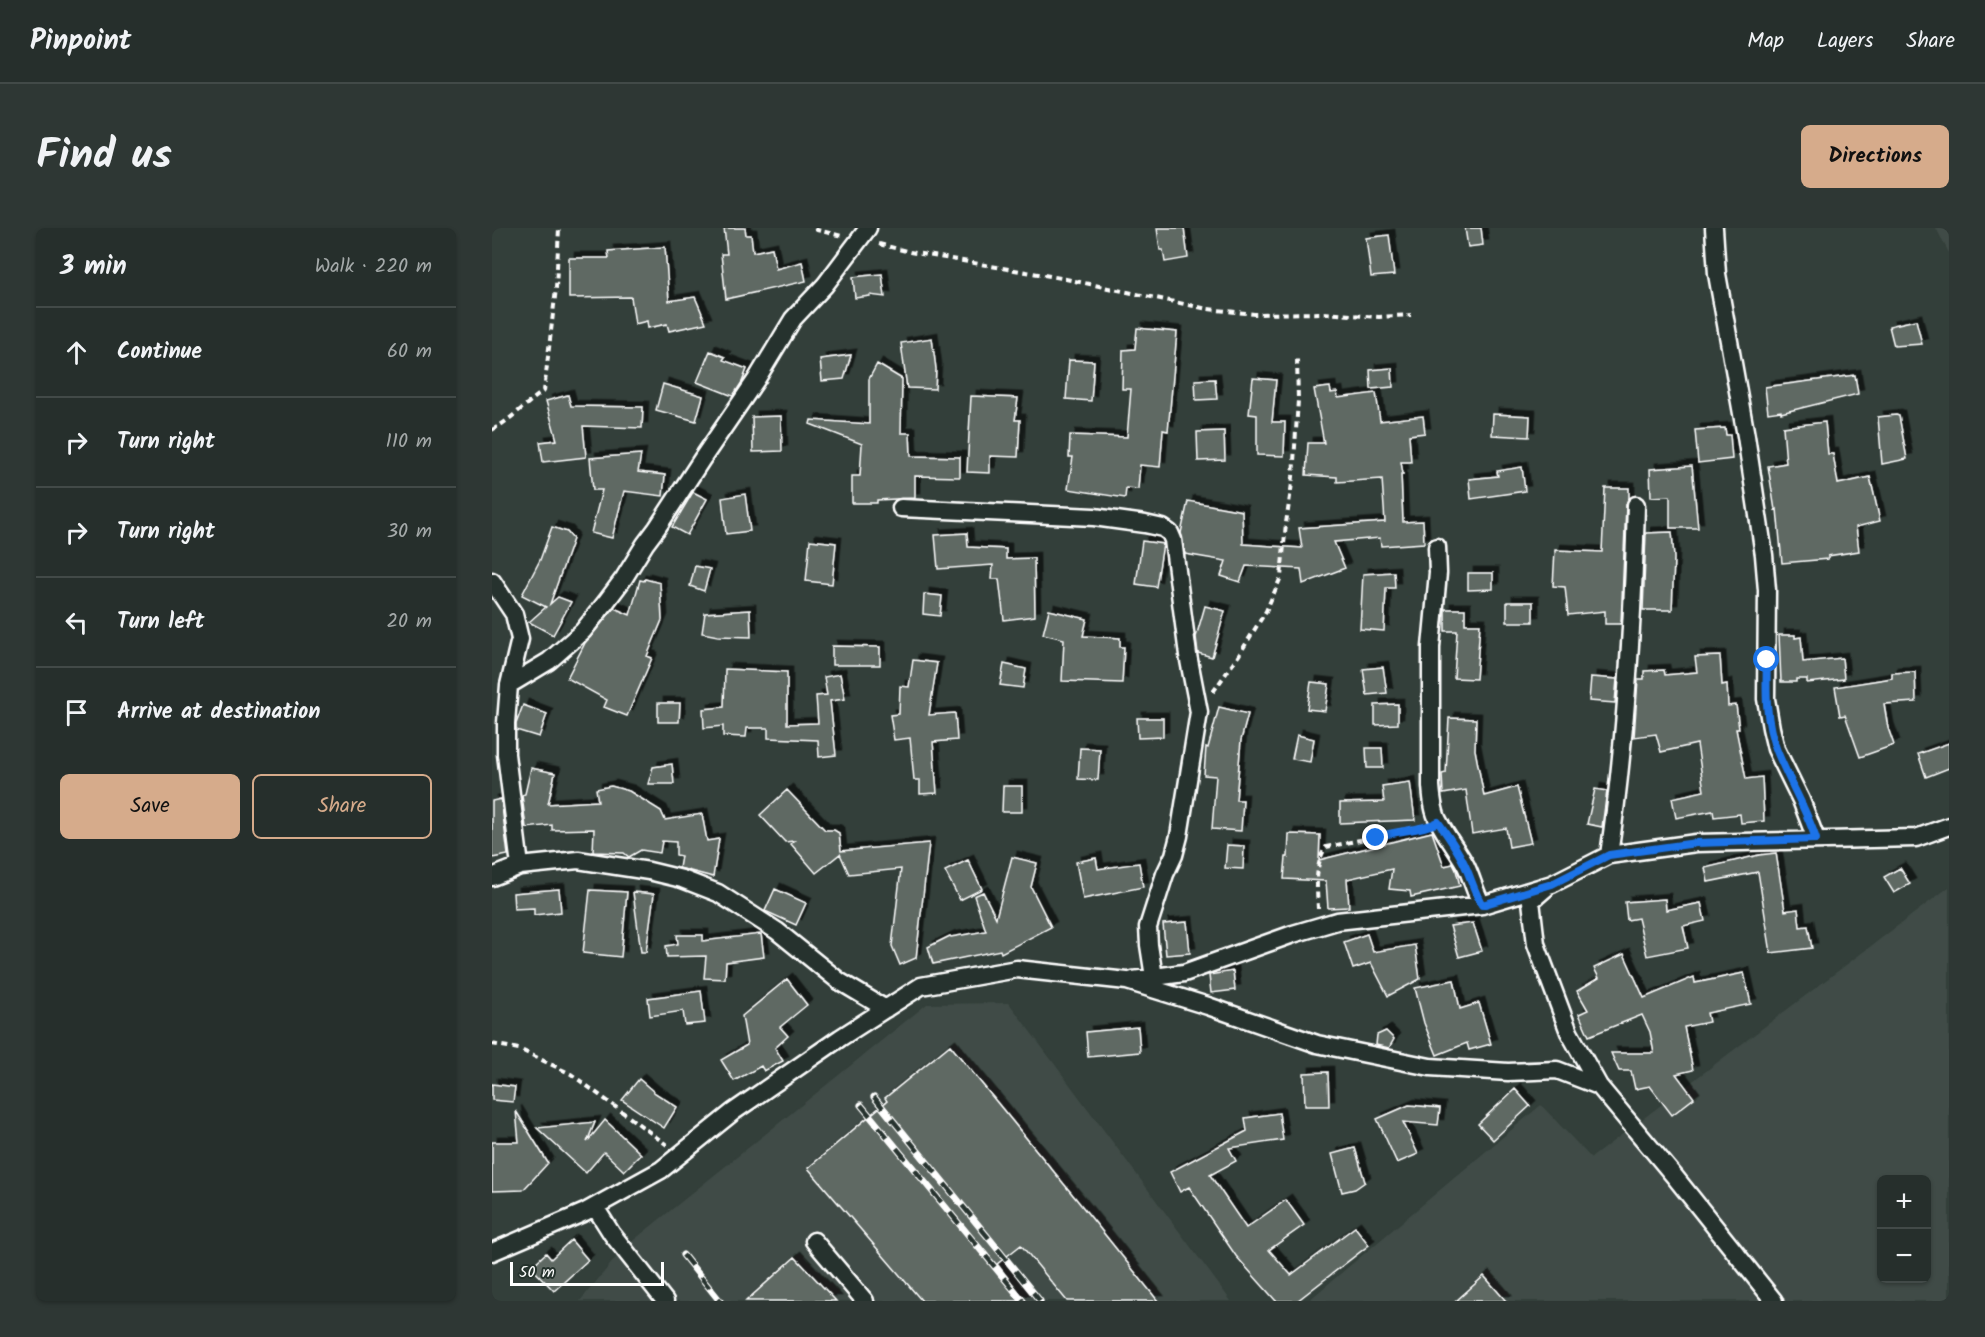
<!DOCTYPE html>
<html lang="en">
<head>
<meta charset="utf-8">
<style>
  body { margin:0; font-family:Kalam,sans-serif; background:#2e3734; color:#f1f3f6 }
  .controls { position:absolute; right:18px; bottom:18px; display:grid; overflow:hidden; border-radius:9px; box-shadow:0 2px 4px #0004 }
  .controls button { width:54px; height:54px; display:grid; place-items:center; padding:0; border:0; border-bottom:2px solid #424a48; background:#262f2c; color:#f1f3f6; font:30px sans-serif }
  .scale { position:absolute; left:18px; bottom:15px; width:154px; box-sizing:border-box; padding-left:6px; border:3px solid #fff; border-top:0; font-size:16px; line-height:21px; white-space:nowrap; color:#fff; -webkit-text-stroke:4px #26332d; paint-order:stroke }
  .stop { position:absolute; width:18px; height:18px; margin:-14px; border:4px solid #1a73e8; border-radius:50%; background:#fff }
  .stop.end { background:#1a73e8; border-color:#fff; box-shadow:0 2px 6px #0008 }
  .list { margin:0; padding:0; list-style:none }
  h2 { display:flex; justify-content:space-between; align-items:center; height:78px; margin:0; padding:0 24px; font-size:26px }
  h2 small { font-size:20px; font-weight:400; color:#a4a9a9 }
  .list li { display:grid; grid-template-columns:39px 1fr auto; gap:18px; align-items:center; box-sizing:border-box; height:90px; padding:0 24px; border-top:2px solid #424a48 }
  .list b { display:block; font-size:22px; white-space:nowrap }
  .list em { font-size:20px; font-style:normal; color:#a4a9a9 }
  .actions { display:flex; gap:12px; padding:18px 24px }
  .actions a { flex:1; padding:14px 0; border:2px solid #d6ab8b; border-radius:9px; text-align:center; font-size:21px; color:#d6ab8b }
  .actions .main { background:#d6ab8b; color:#111 }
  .icon { flex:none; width:33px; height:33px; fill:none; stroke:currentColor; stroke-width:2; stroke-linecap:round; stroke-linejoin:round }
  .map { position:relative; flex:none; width:1457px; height:1073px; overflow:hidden; border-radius:9px }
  header { display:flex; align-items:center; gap:36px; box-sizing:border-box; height:84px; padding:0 30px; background:#262f2c; border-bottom:2px solid #424a48 }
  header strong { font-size:28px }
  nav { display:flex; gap:33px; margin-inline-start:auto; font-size:21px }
  .intro { display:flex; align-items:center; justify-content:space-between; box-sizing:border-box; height:144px; padding:0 36px }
  h1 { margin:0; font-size:42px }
  .button { padding:15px 27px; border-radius:9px; background:#d6ab8b; color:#111; font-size:21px; font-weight:700 }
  main { display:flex; gap:36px; padding:0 36px }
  aside { flex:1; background:#262f2c; border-radius:9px; box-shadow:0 2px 4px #0004 }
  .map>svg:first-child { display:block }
  .built { fill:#404c47; fill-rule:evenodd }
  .building { fill:#5f6964; stroke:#fff; stroke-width:1.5; filter:url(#shadow) }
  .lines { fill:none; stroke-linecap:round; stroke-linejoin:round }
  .minor-casing { stroke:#fff; stroke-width:21 }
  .path { stroke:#fff; stroke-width:4; stroke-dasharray:6 4.5; stroke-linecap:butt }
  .minor { stroke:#26332d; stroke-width:16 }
  .rail-casing { stroke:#fff; stroke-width:7 }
  .rail { stroke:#26332d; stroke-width:4.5; stroke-dasharray:14; stroke-linecap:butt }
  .route { stroke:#1a73e8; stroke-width:8 }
</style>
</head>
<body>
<header>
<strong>Pinpoint</strong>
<nav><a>Map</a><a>Layers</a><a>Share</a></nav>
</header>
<div class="intro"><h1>Find us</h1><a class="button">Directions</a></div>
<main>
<aside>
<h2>3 min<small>Walk · 220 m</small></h2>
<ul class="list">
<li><svg class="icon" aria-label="ahead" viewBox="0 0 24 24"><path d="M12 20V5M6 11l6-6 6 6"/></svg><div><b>Continue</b></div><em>60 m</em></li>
<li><svg class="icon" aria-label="right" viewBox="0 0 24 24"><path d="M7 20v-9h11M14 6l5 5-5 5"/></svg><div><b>Turn right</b></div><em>110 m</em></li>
<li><svg class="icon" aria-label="right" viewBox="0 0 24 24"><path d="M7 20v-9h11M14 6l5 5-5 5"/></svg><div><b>Turn right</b></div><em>30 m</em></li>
<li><svg class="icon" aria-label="left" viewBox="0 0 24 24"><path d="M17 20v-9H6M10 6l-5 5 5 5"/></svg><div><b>Turn left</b></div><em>20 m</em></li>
<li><svg class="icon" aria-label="arrive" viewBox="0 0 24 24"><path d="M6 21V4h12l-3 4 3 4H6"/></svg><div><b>Arrive at destination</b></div></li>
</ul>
<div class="actions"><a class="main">Save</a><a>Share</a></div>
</aside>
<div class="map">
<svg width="1457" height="1073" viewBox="0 0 1457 1073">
  <defs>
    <filter id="shadow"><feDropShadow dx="5.5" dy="-5.5" stdDeviation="0" flood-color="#0009"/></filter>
  </defs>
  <rect width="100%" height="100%" fill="#333f3a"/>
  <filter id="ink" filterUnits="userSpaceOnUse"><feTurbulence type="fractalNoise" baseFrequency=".0167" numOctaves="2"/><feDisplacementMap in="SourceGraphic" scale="12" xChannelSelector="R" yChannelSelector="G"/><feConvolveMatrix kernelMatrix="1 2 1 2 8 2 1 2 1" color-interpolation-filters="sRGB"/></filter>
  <g filter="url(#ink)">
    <path class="built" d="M1444 0H1457V25Z
      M1457 659V1073H816L1049 877 1099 930ZM1390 952H1434V1050H1390Z
      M517 775 739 1073H88L132 1020 435 776Z"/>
    <path class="building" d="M232 0H253L254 7H259L261 24 280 20 284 41 310 34 314 53 234 71 229 26H235Z
      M665 0H692L696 30 673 34 671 22H668Z
      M973 0H989L991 17 976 19Z
      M897 7 902 47 879 49 874 10Z
      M173 19 177 73 203 69 214 95 177 103 175 96 156 100 155 93 143 96 139 69 77 70V30H117L116 23Z
      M390 46 393 69 378 67V68L363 70 361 49Z
      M1424 92 1430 116 1402 118 1397 98Z
      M645 100 685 104 676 203 671 202 668 239 648 237 646 261 634 260 633 270 576 261 581 229H577L578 207 635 209 639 161H630L631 122 643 121Z
      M440 110 444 141 443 161 415 160 409 115Z
      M218 123 233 129 231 132 255 141 250 154 241 168 205 154Z
      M359 127 352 151 330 153 328 131Z
      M577 132 602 133 599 173 574 171Z
      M385 136 410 151 409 205H418L419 228 468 229V249L423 248V270L385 272V275H360V248H368L370 216 318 196 319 192 377 196V151Z
      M900 140 901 159 879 161 878 142Z
      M1363 147 1366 166 1289 185V183L1276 185 1273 159Z
      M761 150 784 152 780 194H793L792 228 765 227V187L757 186Z
      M723 151 725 171 704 172 703 152Z
      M171 156 211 168 204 193 164 182Z
      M838 159 839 165 845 164 846 170 884 165 888 193 931 188 933 205 917 207 919 234H909L911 246H909L911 294 931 293 932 315 889 318 888 310 842 314 853 340 811 356 809 341 754 338 748 354 729 348 734 333 693 326 689 305 696 273 750 283 751 316 810 320 807 300 893 294 890 251 845 254V249L814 247 816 215H832L822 161Z
      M76 167 79 178 151 179 150 200 91 198 94 229 51 234 48 214 65 212 54 173Z
      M479 168 526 170 523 192H528L526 229 498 228V245L475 244Z
      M1001 186 1038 188 1037 209 1000 207Z
      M1404 187 1407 188 1415 231 1390 236 1386 189Z
      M289 188 290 223 261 224 260 189Z
      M1333 194 1336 226H1341L1346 256 1378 249 1388 293 1364 299 1367 323 1336 328V331L1290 335 1285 281 1283 282 1276 238 1294 235 1291 199Z
      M1233 200 1234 207H1238L1240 231 1206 235 1203 202Z
      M732 203 733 232 706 233 705 204Z
      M149 226 146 244 173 247 171 268 132 263 120 310 99 305 110 262H101L98 230Z
      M1200 238 1206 300H1178V268L1159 269 1158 241Z
      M1030 239 1033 263 979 271 977 251 1006 248 1005 243Z
      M1113 260H1137V270L1134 277 1129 396H1113V383L1076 387 1073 359 1061 358 1063 322 1110 324Z
      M201 264 215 271 195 307 180 299Z
      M253 266 258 303 234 306 230 270Z
      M60 299 75 304 81 311 58 376 66 369 79 374 61 407 37 394 54 379 30 367 48 332Z
      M1180 304 1182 330 1180 382H1151L1154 305Z
      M475 305 476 319 514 321V331L542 330 543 388 512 392 507 351H500L501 337 446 341 443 307Z
      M318 312 344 315 340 356 314 353Z
      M650 313 671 316 664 359 644 356Z
      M203 338 218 341 212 363 198 358Z
      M902 344 903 360H894L892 403 868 401 871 346Z
      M976 345H1001V361L976 362Z
      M153 351 168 355 170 392 155 428 160 430 135 488 112 479 115 472 75 450 93 415 122 380 138 387 148 352 152 353Z
      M432 366 450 368 448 388 431 386Z
      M1015 374H1041V394H1015Z
      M713 378 733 383 720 429 706 425 704 409Z
      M953 381H973V396H988L984 451 962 450 965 403H953Z
      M258 382 259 409 226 408 210 405 213 385Z
      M557 382 595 391 591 408 628 410V419H632L630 455 570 453 572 411 551 406Z
      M1287 407H1303V410L1309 409 1311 434 1350 430 1352 451 1315 455V451H1304V454H1289Z
      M340 418 388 419V437H340Z
      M1228 428 1230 457 1235 456 1236 478 1244 477 1247 501H1244L1254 551 1270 549 1272 593 1249 595 1248 586 1222 589 1221 583 1184 590 1180 570 1212 563 1205 516 1169 524 1164 506 1142 509 1146 451H1152V443L1172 442 1173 447 1205 444 1203 429Z
      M421 432 445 435 437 487 463 485 465 512 441 514 445 565 428 566V552H422L418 510 402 512 398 487 407 486 408 458 417 459Z
      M512 436 534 441 531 460 508 457Z
      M891 439 895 465 875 467 871 441Z
      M233 441 295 444V496L326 495 324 468 335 467 332 449 348 446 353 471 338 473 344 527 327 529 326 512 276 510V500H255L254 509 231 508V498L212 500 211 481 232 479Z
      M1423 444 1424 474 1392 476 1396 500 1402 517 1368 529 1353 487 1348 488 1343 459 1400 450V445Z
      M1099 449 1125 451 1123 475 1097 473Z
      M819 454 837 456 833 483 815 481Z
      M166 475H188L187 494H166Z
      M906 476V496L883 497V477Z
      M31 477 55 486 47 509 24 502V496Z
      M727 479 756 486 749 512 744 572H751L749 603 720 601 724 548 712 547 714 519 716 520Z
      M645 490H671V509L646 510Z
      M957 490 984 491 983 522 992 568 1025 559 1039 615 1017 619 1014 600 980 606 974 562 951 566 950 546 954 545Z
      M805 507 822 511 818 534 800 531Z
      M1457 515V540L1434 549 1426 526Z
      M588 520 608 521 606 552 586 551Z
      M874 520H890L891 540H875Z
      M180 536 182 556H156L161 539Z
      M39 540 63 545 56 576 106 573 104 561 119 558 137 563 169 583 173 592 210 586 215 613 227 611 221 649 187 640 189 628 184 627V614L170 613 168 625 149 622 137 629 132 625 101 624 102 601 60 602V597L34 600 30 567 33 566Z
      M918 554 923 592 848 595V575L892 574 890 558Z
      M511 558H530V584H510Z
      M1103 561 1115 563 1110 599 1095 596Z
      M295 562 333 602H342L347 605 349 623 437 615 424 730 408 737 400 718 409 641 357 646 348 626 324 645 299 616 302 613 293 614 268 587Z
      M9 571 16 627 0 630V573Z
      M940 604 952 638 961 636 964 642 968 658 919 669 918 663 897 661 900 641 855 651 857 679 836 680 834 653 792 651 794 629H796L797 606 828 607 827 632Z
      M735 617 752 618 751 641 733 640Z
      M1284 625 1293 683 1306 681 1308 699 1316 698 1320 720 1279 725 1266 644 1216 654 1213 640 1267 627Z
      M520 629 545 635 539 659 559 699 509 725 508 722 441 736 436 719 458 708 459 709 494 703 482 668 491 664 504 690Z
      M604 630 606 641 647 635 651 659 591 671 584 634Z
      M476 632 490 661 468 672 453 643Z
      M1408 640 1418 656 1402 665 1392 649Z
      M67 661 69 684 42 687V680L22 681 21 665Z
      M283 661 314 675 304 697 273 683Z
      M98 662 135 664 129 729 91 725Z
      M141 664 162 666 154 724H149Z
      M1173 671 1174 682 1209 675 1213 693 1191 698 1196 720 1155 728 1146 690 1135 692 1133 674Z
      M695 694 698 725 674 727 671 696Z
      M981 695 990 723 967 729 958 698Z
      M269 706 272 729 234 734 233 751 212 750 214 728 175 729 174 718 186 716 185 707H211V713Z
      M875 706 881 724 923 717 928 751 896 768 879 735 861 741 852 714Z
      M1132 726 1152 770 1202 749 1203 755 1252 745 1259 776 1215 785 1217 794 1192 799 1201 842 1184 846 1202 870 1180 887 1158 858 1143 861 1139 843H1127L1119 825H1162L1158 804 1150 787 1097 808 1087 786 1096 782 1085 763 1107 750 1102 740Z
      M741 743 743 762 719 765 717 747Z
      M295 751 315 777 288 799 296 808 283 820 291 833 272 843 269 838 242 853 229 832 255 817 250 788Z
      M962 752 968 781 987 775 999 816 977 822 975 815 945 827 932 795 923 760Z
      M209 763 213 795 193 797 191 783 158 788 156 770Z
      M646 799 648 824 596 829 594 804Z
      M894 803 902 811 897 820 884 817 885 807Z
      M458 817 585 972 666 1073H575L529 1017 505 1036 534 1073H430L316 940 395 873 393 870Z
      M836 844 837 878H813L812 845Z
      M147 851 163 865 185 879 172 900 130 872Z
      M0 856 23 859 21 874 0 872Z
      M1023 861 1038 878 1001 912 986 896Z
      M917 877 948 880 946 897 911 894 926 926 905 935 885 891Z
      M24 883 56 935 31 962 0 963V914H27Z
      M787 885 791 912 737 920 744 933 718 947 754 1000 794 972 812 997 777 1022 799 1047 863 999 877 1017 805 1073H784L744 1028 697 959 688 964 678 944 755 903 753 890Z
      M113 892 149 926 132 943 112 924 94 945 45 900 103 894 95 914Z
      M863 920 873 954 863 961 850 964 840 926Z
      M79 1012 96 1032 62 1063 39 1039 54 1025 59 1031Z
      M303 1029 344 1073H254Z
      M992 1048 1014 1073H964Z"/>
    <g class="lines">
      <g class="minor-casing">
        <path id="minor" d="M1222 0 1225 46 1254 208 1272 327 1275 362 1274 471 1279 500 1284 521 1309 572 1324 611
          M409 280 602 289 653 296 671 300 678 305 681 312 696 427 707 484 687 608 682 627 673 646 656 699 657 717 662 749
          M945 319 946 345 939 419V558C940 570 941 584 947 594 955 610 966 623 974 638 980 651 983 664 990 677
          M0 353 22 386 28 411 17 457 14 495V526L28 638
          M17 457 57 433 91 403 114 374 132 350 153 316 165 300 210 231 264 152 301 91 333 57 376 0
          M1117 627C1134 512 1141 393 1144 277
          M0 649 28 638 86 632 157 643 190 651 226 665 285 703 347 753 394 781
          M1054 660 1039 673 1044 716 1077 804 1107 858
          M641 752 692 745 801 706 845 693 990 677 1060 656 1117 627 1204 615 1424 610 1457 598
          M103 979 120 1006 173 1073
          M322 1013 373 1073
          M0 1024 93 984 169 942 241 884 348 810 429 758 525 741 635 753 716 778 825 816 938 839 1016 844 1065 842 1107 858 1183 949 1282 1073"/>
      </g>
      <path class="path" d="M323 0 325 2 350 8
        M387 16 418 24 569 50 716 81 762 86 832 85 887 89 919 87
        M0 202C20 191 33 176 52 163L64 60 67 0
        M721 464 747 427 774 383 789 349 794 295 801 249 806 172 805 131
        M826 681C825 660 822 637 834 619 867 613 898 604 931 599
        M0 816 27 821 79 846 175 917"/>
      <use href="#minor" class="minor"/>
      <g class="rail-casing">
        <path id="rail" d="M382 869 548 1073
          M369 877 531 1073
          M191 1027 228 1073"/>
      </g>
      <use href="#rail" class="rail"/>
    </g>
  </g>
  <g class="lines" filter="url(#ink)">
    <path class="route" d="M884 610C904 601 927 604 946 594 957 609 968 625 975 642 980 654 983 665 990 677L1060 656 1117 627 1204 615 1324 611C1314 580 1297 553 1285 523 1273 494 1274 462 1275 432"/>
  </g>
</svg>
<div class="controls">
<button>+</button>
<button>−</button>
</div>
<div class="scale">50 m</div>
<div class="stop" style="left:1275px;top:432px"></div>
<div class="stop end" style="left:884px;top:610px"></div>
</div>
</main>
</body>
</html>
